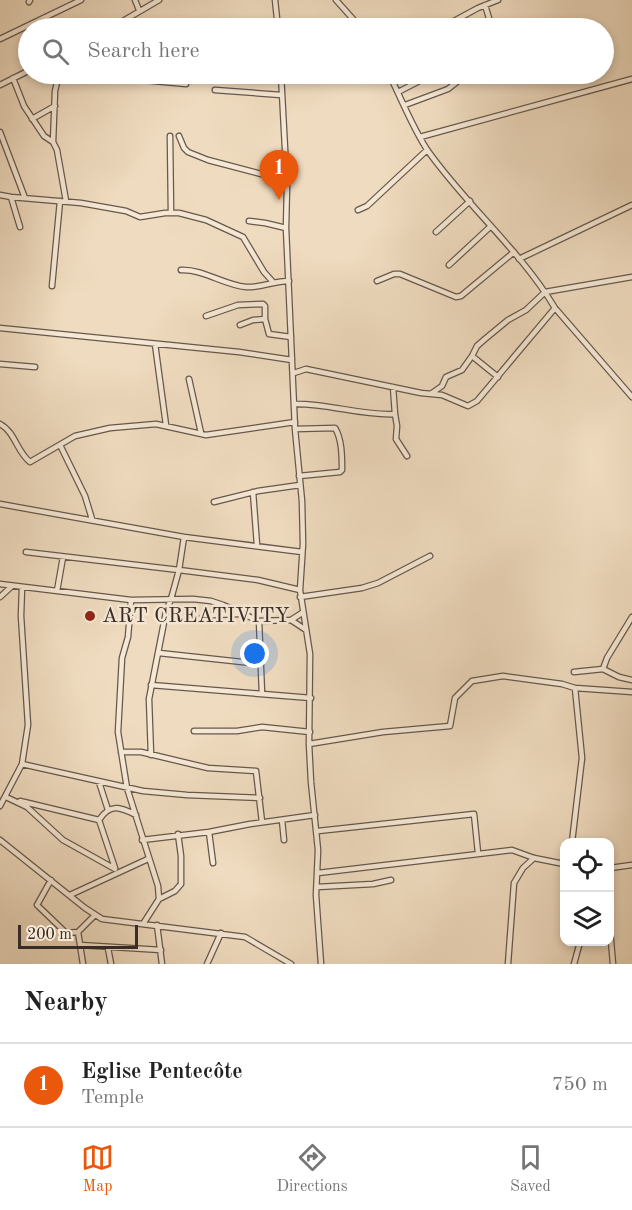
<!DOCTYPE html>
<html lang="en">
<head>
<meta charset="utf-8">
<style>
  body { margin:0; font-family:"Old Standard TT",serif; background:#f2f2f2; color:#222 }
  .controls { position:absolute; right:18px; bottom:18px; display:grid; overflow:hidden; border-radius:12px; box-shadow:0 3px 9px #0003 }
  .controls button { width:54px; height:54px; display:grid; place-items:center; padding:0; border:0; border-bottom:2px solid #e0e0e0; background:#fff; color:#222; font:30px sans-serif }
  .scale { position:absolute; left:18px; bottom:15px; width:120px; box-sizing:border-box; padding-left:6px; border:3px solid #3a2d26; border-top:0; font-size:16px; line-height:21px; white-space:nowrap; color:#3a2d26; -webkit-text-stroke:4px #f5e8d5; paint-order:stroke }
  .you { position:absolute; left:255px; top:654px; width:21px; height:21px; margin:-15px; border:4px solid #fff; border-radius:50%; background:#1a73e8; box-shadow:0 0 0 9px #1a73e833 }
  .badge { display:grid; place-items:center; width:39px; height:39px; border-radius:50%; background:#ea580c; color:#fff; font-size:20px; font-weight:700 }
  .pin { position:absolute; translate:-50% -50px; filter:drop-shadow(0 2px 3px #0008) }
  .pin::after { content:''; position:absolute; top:32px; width:21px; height:18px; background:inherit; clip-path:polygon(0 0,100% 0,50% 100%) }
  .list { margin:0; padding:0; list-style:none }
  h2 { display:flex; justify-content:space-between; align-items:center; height:78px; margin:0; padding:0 24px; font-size:26px }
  h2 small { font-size:20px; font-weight:400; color:#767676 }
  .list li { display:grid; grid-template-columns:39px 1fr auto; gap:18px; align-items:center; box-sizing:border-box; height:84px; padding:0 24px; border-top:2px solid #e0e0e0 }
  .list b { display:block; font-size:22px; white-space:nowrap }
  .list p { margin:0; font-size:20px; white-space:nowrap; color:#767676 }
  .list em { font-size:20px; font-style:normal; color:#767676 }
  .icon { flex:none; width:33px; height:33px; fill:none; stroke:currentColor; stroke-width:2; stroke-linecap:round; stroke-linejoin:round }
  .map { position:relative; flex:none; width:632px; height:964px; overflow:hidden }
  .search { position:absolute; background:#fff; box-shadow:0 3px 9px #0003; left:18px; right:18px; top:18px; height:66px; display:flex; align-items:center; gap:15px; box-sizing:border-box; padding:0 21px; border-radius:33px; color:#767676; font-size:22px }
  .sheet { height:162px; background:#fff }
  nav { display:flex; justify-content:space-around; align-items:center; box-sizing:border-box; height:84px; border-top:2px solid #e0e0e0; background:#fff; font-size:16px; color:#767676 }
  nav a { display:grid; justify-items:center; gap:3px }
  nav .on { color:#ea580c }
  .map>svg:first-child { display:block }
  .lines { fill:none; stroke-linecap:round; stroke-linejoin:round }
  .minor-casing { stroke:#67584c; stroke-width:7 }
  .minor { stroke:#f5e8d5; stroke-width:4.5 }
  .poi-dot { fill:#8f2418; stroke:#f5e8d5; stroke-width:2 }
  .labels { text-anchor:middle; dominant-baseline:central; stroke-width:5; stroke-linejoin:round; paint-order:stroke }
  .poi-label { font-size:21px; fill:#3a2d26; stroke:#f5e8d5; text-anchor:start }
</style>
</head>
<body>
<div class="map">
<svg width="632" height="964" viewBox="0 0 632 964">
  <rect width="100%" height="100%" fill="#efdbbf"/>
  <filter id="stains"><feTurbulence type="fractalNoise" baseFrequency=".00333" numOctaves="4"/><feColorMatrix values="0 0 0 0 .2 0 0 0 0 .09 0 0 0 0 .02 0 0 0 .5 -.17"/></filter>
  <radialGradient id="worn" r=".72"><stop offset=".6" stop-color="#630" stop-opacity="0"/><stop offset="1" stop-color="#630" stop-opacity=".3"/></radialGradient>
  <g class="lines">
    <g class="minor-casing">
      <path id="minor" d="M135 0 139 10
        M275 0 278 28
        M336 0 361 28
        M29 2 30 0
        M485 5 492 28
        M111 28 159 0
        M441 28 478 8 498 0
        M0 39 81 0
        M105 74 106 76 111 77 186 84
        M281 74 287 186 286 228 295 429 302 501 303 544 300 590 310 654 309 744 311 782 318 850 316 895 321 964
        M389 74C401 98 413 129 428 151 467 206 520 250 555 308L632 397
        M13 78 24 106 44 136 53 142 57 150 66 201
        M0 85 28 71
        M215 90 281 95
        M398 92 433 74
        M405 105 448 89 467 74
        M32 119 55 106
        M0 132 25 198
        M170 136 171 213
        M179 136 184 148 188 152 208 160 269 176 286 178
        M420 137 632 79
        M53 142 55 91 59 74
        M0 195 11 197 81 203 126 211 140 217 165 213H179L206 220 243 237 264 272 273 282
        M11 197 20 227
        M358 210 367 206 427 150
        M249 221 265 223 286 228
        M436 232 470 201
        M519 259 632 205
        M449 265 491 226
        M181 270C203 269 224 285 246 287 260 288 274 281 289 281
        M377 281 394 274H400L456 297 461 296 514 252
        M52 286 60 201
        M206 316 238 305 263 304 265 306V319L269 334 291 337
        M240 325 253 320 265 319
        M0 328 239 352 292 360
        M155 344 166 425
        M472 356 477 346 485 339 508 320 526 310 545 292 632 277
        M0 364 35 367
        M294 373 306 369 421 393 442 395 468 406 477 401 555 308
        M189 379 201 433
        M432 393 442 386 446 377 462 370 472 356 498 377
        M294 404C328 403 361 416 395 414L393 387
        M395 414 397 426 396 439 407 456
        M0 424C15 432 17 452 30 462L75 436 110 428 156 424 206 435 295 422
        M295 429 335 428C342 439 342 457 342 470L340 472 299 476
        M60 445 85 496 92 519
        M253 492 257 545
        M214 502 258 491 300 485
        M0 504 184 537 302 552
        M26 552 179 570 184 537
        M0 584 131 600 193 599 211 601 223 605 259 621 291 620 302 613
        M57 591 63 557
        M0 597 12 586
        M300 597 362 588 378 583 430 556
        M131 600 128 637 122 658 118 732 127 788 158 886 159 899 143 924
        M165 619 196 620 213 615 239 614
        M291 620 306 630
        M259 621 262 694
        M159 653 261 664
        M603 669 607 658 632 617
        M574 672 603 669 619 677 632 680
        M151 685 311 698
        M194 731H237L262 727 310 732
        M309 744 383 732 450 726 455 698 472 681 503 676 562 684 575 688 632 692
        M121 752H141L208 768 256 771 262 822
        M151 755 149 699 166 612 171 599 179 570 258 580 300 590
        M22 764 143 791 187 795 260 798
        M99 782 108 810
        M6 797 27 807 63 840 115 869
        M20 801 99 820
        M0 806 22 764 28 725 21 616 22 587
        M99 820 115 868
        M99 820C110 803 120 807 136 815
        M282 820 284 840
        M318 831 474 814 478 853
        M209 832 213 863
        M0 840 85 908 102 919 245 937 291 964
        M142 840 209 832 250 824 315 815
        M572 842 582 758 575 688
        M610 868 632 865
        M318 873 512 850 534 858 564 864
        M51 880 37 905 62 929 66 933 78 932 95 915
        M317 887 373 884 391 880
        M70 895 148 859
        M159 899 175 891 181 884V856L178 834
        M157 925 162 964
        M610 929 613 964
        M78 932 83 964
        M80 945 161 950
        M108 948 111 964
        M207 964 221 933
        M508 964 514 883 523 868 534 858
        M574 964 580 942"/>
    </g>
    <use href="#minor" class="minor"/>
  </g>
  <circle class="poi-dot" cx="90" cy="616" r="6"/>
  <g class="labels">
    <g class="poi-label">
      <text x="102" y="616">ART CREATIVITY</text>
    </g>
  </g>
  <rect width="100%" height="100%" filter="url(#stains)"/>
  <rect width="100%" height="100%" fill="url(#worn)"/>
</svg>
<div class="controls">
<button><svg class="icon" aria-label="locate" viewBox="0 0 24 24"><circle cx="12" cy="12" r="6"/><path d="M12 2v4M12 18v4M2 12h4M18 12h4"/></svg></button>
<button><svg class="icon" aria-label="layers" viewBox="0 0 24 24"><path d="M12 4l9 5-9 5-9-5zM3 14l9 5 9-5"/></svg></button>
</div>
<div class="scale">200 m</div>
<div class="you"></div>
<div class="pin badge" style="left:279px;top:200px">1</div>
<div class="search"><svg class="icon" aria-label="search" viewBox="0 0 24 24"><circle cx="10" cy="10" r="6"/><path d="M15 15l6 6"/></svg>Search here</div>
</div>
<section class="sheet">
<h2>Nearby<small></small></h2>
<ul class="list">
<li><span class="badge">1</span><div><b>Eglise Pentecôte</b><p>Temple</p></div><em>750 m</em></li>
</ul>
</section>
<nav>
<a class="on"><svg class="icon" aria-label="map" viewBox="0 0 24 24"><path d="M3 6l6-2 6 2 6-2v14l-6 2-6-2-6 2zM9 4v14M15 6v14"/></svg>Map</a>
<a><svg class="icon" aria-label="directions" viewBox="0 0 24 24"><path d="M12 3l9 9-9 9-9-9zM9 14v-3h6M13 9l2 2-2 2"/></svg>Directions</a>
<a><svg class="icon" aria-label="saved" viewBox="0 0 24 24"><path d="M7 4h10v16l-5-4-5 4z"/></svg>Saved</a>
</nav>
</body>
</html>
